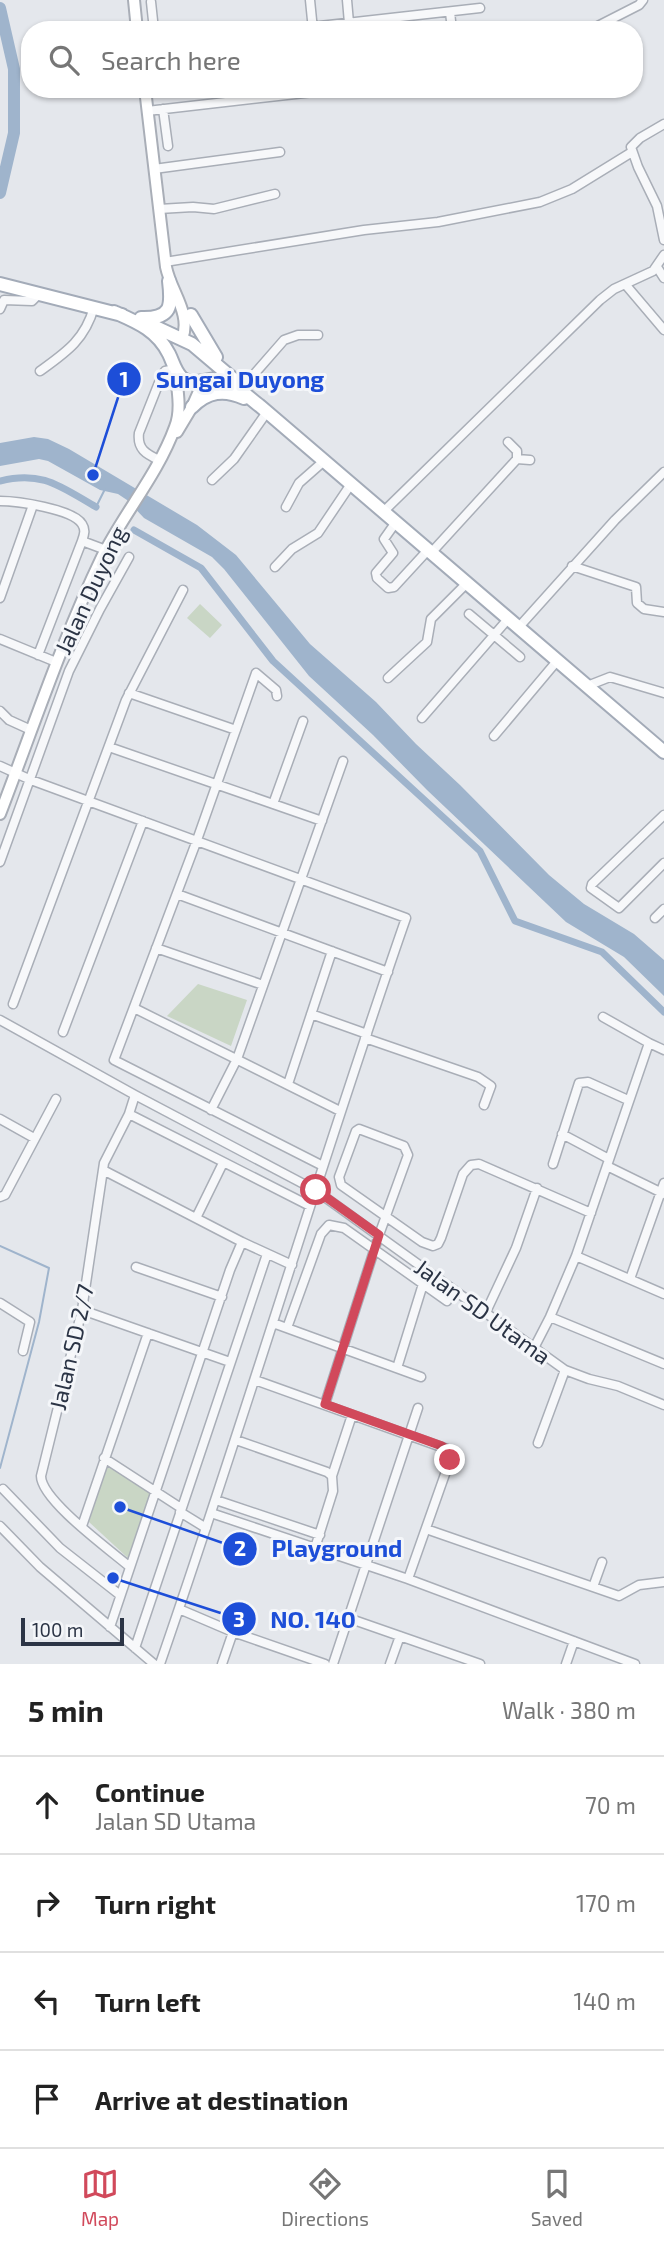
<!DOCTYPE html>
<html lang="en">
<head>
<meta charset="utf-8">
<style>
  body { margin:0; font-family:"Exo 2",sans-serif; background:#f2f2f2; color:#222 }
  .scale { position:absolute; left:21px; bottom:18px; width:103px; box-sizing:border-box; padding-left:7px; border:4px solid #2b3445; border-top:0; font-size:19px; line-height:24px; white-space:nowrap; color:#2b3445; -webkit-text-stroke:5px #f4f6f9; paint-order:stroke }
  .stop { position:absolute; width:21px; height:21px; margin:-16px; border:5px solid #d1495b; border-radius:50%; background:#fff }
  .stop.end { background:#d1495b; border-color:#fff; box-shadow:0 2px 7px #0008 }
  .list { margin:0; padding:0; list-style:none }
  h2 { display:flex; justify-content:space-between; align-items:center; height:91px; margin:0; padding:0 28px; font-size:30px }
  h2 small { font-size:23px; font-weight:400; color:#767676 }
  .list li { display:grid; grid-template-columns:46px 1fr auto; gap:21px; align-items:center; box-sizing:border-box; height:98px; padding:0 28px; border-top:2px solid #e0e0e0 }
  .list b { display:block; font-size:26px; white-space:nowrap }
  .list p { margin:0; font-size:23px; white-space:nowrap; color:#767676 }
  .list em { font-size:23px; font-style:normal; color:#767676 }
  .icon { flex:none; width:38px; height:38px; fill:none; stroke:currentColor; stroke-width:2; stroke-linecap:round; stroke-linejoin:round }
  .map { position:relative; flex:none; width:664px; height:1664px; overflow:hidden }
  .search { position:absolute; background:#fff; box-shadow:0 2px 5px #0004; left:21px; right:21px; top:21px; height:77px; display:flex; align-items:center; gap:18px; box-sizing:border-box; padding:0 24px; border-radius:28px; color:#767676; font-size:26px }
  .sheet { height:483px; background:#fff }
  nav { display:flex; justify-content:space-around; align-items:center; box-sizing:border-box; height:98px; border-top:2px solid #e0e0e0; background:#fff; font-size:19px; color:#767676 }
  nav a { display:grid; justify-items:center; gap:4px }
  nav .on { color:#d1495b }
  .map>svg:first-child { display:block }
  .green { fill:#c9d6c5 }
  .water { fill:#9fb4cc }
  .lines { fill:none; stroke-linecap:round; stroke-linejoin:round }
  .stream { stroke:#9fb4cc; stroke-width:2 }
  .canal { stroke:#9fb4cc; stroke-width:7 }
  .river { stroke:#9fb4cc; stroke-width:12 }
  .street-casing { stroke:#a9aeb7; stroke-width:11 }
  .secondary-casing { stroke:#a9aeb7; stroke-width:14 }
  .primary-casing { stroke:#a3abb8; stroke-width:16 }
  .street { stroke:#f7f8fa; stroke-width:8 }
  .secondary { stroke:#fff; stroke-width:10 }
  .primary { stroke:#fff; stroke-width:12 }
  .route { stroke:#d1495b; stroke-width:9 }
  .labels { text-anchor:middle; dominant-baseline:central; stroke-width:6; stroke-linejoin:round; paint-order:stroke }
  .street-label { font-size:23px; fill:#2b3445; stroke:#f4f6f9 }
  .leader { fill:none; stroke:#1d4ed8; stroke-width:2.5 }
  .callout-dot { fill:#1d4ed8; stroke:#f4f6f9; stroke-width:2.5 }
  .mark-label { font-size:21px; text-anchor:middle; font-weight:bold; fill:#fff }
  .callout-label { font-size:24px; text-anchor:middle; font-weight:bold; fill:#1d4ed8; stroke:#f4f6f9; stroke-width:6; stroke-linejoin:round; paint-order:stroke }
</style>
</head>
<body>
<div class="map">
<svg width="664" height="1664" viewBox="0 0 664 1664">
  <rect width="100%" height="100%" fill="#e4e7ec"/>
  <path class="green" d="M200 604 222 625 210 638 187 618Z
    M198 984 247 1000 231 1046 167 1016Z
    M107 1464 152 1493 128 1558 89 1522Z"/>
  <path class="water" d="M34 437 48 439 69 449 197 525 236 555 310 644 376 702 416 744 460 785 549 875 584 904 634 934 664 960V996L624 957 566 922 427 790 373 735 309 676 224 569 212 557 144 518 127 500 118 494 100 490 48 461 39 459 0 466V443Z"/>
  <g class="lines">
    <path class="stream" d="M96 507 105 489
      M0 1246 49 1268 39 1322 0 1468"/>
    <path class="canal" d="M0 481C42 470 61 487 96 507
      M134 530 201 568 273 661 480 851 515 921 602 952 664 1012"/>
    <path class="river" d="M0 8 14 69V133L0 193"/>
    <g class="street-casing">
      <path id="street" d="M310 0 313 30
        M347 0 349 23
        M151 2 154 30
        M450 12 452 30
        M284 30 480 8
        M590 30 639 5 643 0
        M163 109 168 146
        M147 111 340 89
        M664 124 640 138 631 147 638 167 657 206 664 240
        M154 169 280 152
        M159 209 193 207 214 209 275 194
        M165 262 364 230 438 222 540 202 572 189 632 152
        M657 267 664 278
        M625 284 664 330
        M0 309 4 300 32 301 39 294
        M40 371C65 353 85 340 94 307
        M242 388 284 340 298 335H318
        M508 442 517 451V459
        M159 460C146 454 137 449 139 433L162 375 165 371 175 369
        M212 480 234 459 267 412
        M0 501C17 501 73 509 82 524 86 530 84 535 82 541L106 550
        M286 507 299 483 324 461
        M383 512 600 300 614 289 653 271 664 255
        M396 522 384 539 393 553 376 573 377 578 388 588 394 587 428 550
        M431 553 517 459 530 460
        M572 566 636 587 637 603 644 609 664 612
        M275 567 292 549 318 533 351 484
        M0 598 33 505
        M469 614 520 657
        M518 628 615 520 664 472
        M0 639 56 662
        M38 655 82 541
        M388 678 427 642 431 619 467 583
        M587 686 610 677 664 693
        M129 693 236 730
        M277 696 276 690 256 673 197 840 114 1060 323 1166
        M0 711 9 720 31 730
        M422 718 508 619
        M494 736 557 661
        M109 747 322 821
        M0 766 31 780 406 918C320 1165 246 1416 160 1664
        M273 804 303 721
        M664 815 592 884 591 888 619 908 664 863
        M0 862 69 671 100 609 129 557
        M177 894 388 972
        M655 918 664 909
        M156 948 263 985
        M13 1004 126 700 183 590
        M134 1008 340 1111
        M311 1014 367 1034
        M603 1017 649 1043 664 1050
        M0 1020 135 1095 315 1190 565 1370 589 1379 618 1386 664 1405
        M63 1032 143 821
        M365 1038 478 1077 491 1086 484 1105
        M288 1084 332 951
        M211 1110 237 1059 343 761
        M129 1114 310 1206
        M0 1119 34 1138
        M562 1134 609 1159
        M553 1164 579 1083 588 1082 628 1100
        M607 1166 664 1194
        M103 1170 242 1242 292 1265
        M0 1197 5 1195 56 1099
        M196 1218 223 1163
        M576 1256 664 1294
        M136 1267 222 1297
        M630 1279 664 1183
        M0 1303 30 1322 23 1351
        M82 1310 230 1362
        M486 1312 516 1248 537 1188
        M550 1317 664 1364
        M273 1323 421 1377
        M287 1328 321 1234 329 1225 344 1228 447 1301
        M534 1348 550 1317 576 1256 649 1043
        M397 1368 423 1284
        M255 1380 447 1449 450 1460 408 1579
        M325 1404 379 1235 408 1155 404 1146 359 1129 356 1131 339 1177 341 1185 422 1242 433 1246 438 1244 441 1238 463 1174 471 1165 479 1164 591 1213
        M236 1440 327 1472 332 1476 333 1491 315 1548
        M538 1443 565 1370
        M104 1458 181 1508
        M332 1476 352 1415
        M3 1489 60 1548 120 1595
        M216 1500 320 1535
        M180 1512 206 1528
        M211 1513 408 1579 635 1664
        M0 1526 40 1567 154 1664
        M82 1526 148 1333
        M426 1529 619 1596 639 1585 664 1582
        M130 1567C110 1550 41 1500 41 1476L82 1310 104 1163 129 1114 135 1095
        M593 1587 602 1562
        M179 1609 233 1632 325 1664
        M348 1618 480 1664
        M110 1627 230 1270 242 1242
        M135 1648 267 1254
        M222 1664 233 1632
        M333 1664 418 1408
        M390 1664 400 1636
        M566 1664 574 1641"/>
    </g>
    <g class="secondary-casing">
      <path id="secondary" d="M134 0 137 30
        M145 89 166 267C171 292 192 314 182 339
        M177 432 192 407 204 380
        M0 814C33 728 62 640 102 557 124 513 158 474 175 427 182 410 177 387 175 369"/>
    </g>
    <g class="primary-casing">
      <path id="primary" d="M0 284 122 315
        M114 312C137 322 157 330 169 354 173 362 175 372 182 378 193 388 211 376 224 380 237 385 249 398 260 406L664 752
        M191 315 216 357
        M141 318C172 319 172 306 169 281
        M149 324 192 344 238 383
        M192 407C208 391 224 389 244 398"/>
    </g>
    <use href="#street" class="street"/>
    <use href="#secondary" class="secondary"/>
    <use href="#primary" class="primary"/>
  </g>
  <g class="lines">
    <path class="route" d="M316 1190 379 1235 325 1404 442 1446 447 1449 450 1460"/>
  </g>
  <g class="labels">
    <g class="street-label">
      <text transform="translate(90 590) rotate(-65)">Jalan Duyong</text>
      <text transform="translate(483 1311) rotate(36)">Jalan SD Utama</text>
      <text transform="translate(71 1347) rotate(-77)">Jalan SD 2/7</text>
    </g>
  </g>
  <path class="leader" d="M93 475L124 379M120 1507L240 1549M113 1578L239 1619"/>
  <g class="callout-dot">
    <circle cx="93" cy="475" r="7"/>
    <circle cx="120" cy="1507" r="7"/>
    <circle cx="113" cy="1578" r="7"/>
    <circle cx="124" cy="379" r="18"/>
    <circle cx="240" cy="1549" r="18"/>
    <circle cx="239" cy="1619" r="18"/>
  </g>
  <g class="mark-label">
    <text x="124" y="387">1</text>
    <text x="240" y="1556">2</text>
    <text x="239" y="1627">3</text>
  </g>
  <g class="callout-label">
    <text x="240" y="388">Sungai Duyong</text>
    <text x="337" y="1557">Playground</text>
    <text x="313" y="1628">NO. 140</text>
  </g>
</svg>
<div class="scale">100 m</div>
<div class="stop" style="left:316px;top:1190px"></div>
<div class="stop end" style="left:450px;top:1460px"></div>
<div class="search"><svg class="icon" aria-label="search" viewBox="0 0 24 24"><circle cx="10" cy="10" r="6"/><path d="M15 15l6 6"/></svg>Search here</div>
</div>
<section class="sheet">
<h2>5 min<small>Walk · 380 m</small></h2>
<ul class="list">
<li><svg class="icon" aria-label="ahead" viewBox="0 0 24 24"><path d="M12 20V5M6 11l6-6 6 6"/></svg><div><b>Continue</b><p>Jalan SD Utama</p></div><em>70 m</em></li>
<li><svg class="icon" aria-label="right" viewBox="0 0 24 24"><path d="M7 20v-9h11M14 6l5 5-5 5"/></svg><div><b>Turn right</b></div><em>170 m</em></li>
<li><svg class="icon" aria-label="left" viewBox="0 0 24 24"><path d="M17 20v-9H6M10 6l-5 5 5 5"/></svg><div><b>Turn left</b></div><em>140 m</em></li>
<li><svg class="icon" aria-label="arrive" viewBox="0 0 24 24"><path d="M6 21V4h12l-3 4 3 4H6"/></svg><div><b>Arrive at destination</b></div></li>
</ul>
</section>
<nav>
<a class="on"><svg class="icon" aria-label="map" viewBox="0 0 24 24"><path d="M3 6l6-2 6 2 6-2v14l-6 2-6-2-6 2zM9 4v14M15 6v14"/></svg>Map</a>
<a><svg class="icon" aria-label="directions" viewBox="0 0 24 24"><path d="M12 3l9 9-9 9-9-9zM9 14v-3h6M13 9l2 2-2 2"/></svg>Directions</a>
<a><svg class="icon" aria-label="saved" viewBox="0 0 24 24"><path d="M7 4h10v16l-5-4-5 4z"/></svg>Saved</a>
</nav>
</body>
</html>
